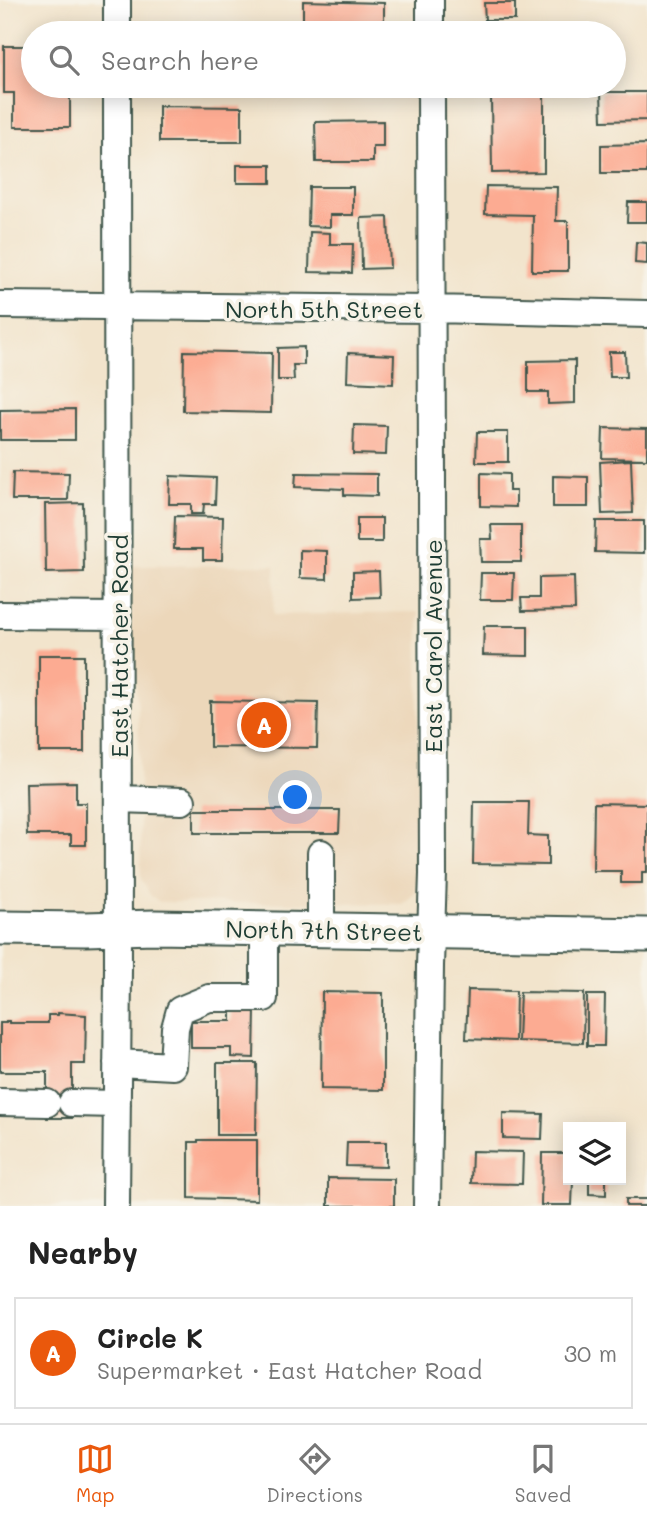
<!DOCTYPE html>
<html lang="en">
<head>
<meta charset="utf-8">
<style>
  body { margin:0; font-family:Mali,sans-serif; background:#f2f2f2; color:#222 }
  .controls { position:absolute; right:21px; bottom:21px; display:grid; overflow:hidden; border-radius:0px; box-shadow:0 4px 18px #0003 }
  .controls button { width:63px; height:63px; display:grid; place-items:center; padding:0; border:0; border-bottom:2px solid #e0e0e0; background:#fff; color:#222; font:35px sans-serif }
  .you { position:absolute; left:296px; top:798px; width:24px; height:24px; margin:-18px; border:5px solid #fff; border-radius:50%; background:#1a73e8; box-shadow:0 0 0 10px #1a73e833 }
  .badge { display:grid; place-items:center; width:46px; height:46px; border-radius:50%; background:#ea580c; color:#fff; font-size:23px; font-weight:700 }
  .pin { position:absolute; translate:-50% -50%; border:4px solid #fff; box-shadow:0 2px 7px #0006 }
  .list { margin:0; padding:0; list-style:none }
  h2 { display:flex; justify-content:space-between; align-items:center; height:91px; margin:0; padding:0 28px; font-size:30px }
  h2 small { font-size:23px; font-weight:400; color:#767676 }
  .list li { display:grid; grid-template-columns:46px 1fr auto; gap:21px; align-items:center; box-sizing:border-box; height:112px; margin:0 14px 14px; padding:0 14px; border:2px solid #e0e0e0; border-radius:0px }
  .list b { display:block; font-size:26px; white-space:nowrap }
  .list p { margin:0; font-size:23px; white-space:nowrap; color:#767676 }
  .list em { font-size:23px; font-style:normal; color:#767676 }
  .icon { flex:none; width:38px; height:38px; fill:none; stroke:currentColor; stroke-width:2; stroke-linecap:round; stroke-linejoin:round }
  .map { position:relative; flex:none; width:647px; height:1206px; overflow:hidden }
  .search { position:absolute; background:#fff; box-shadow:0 4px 18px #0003; left:21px; right:21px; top:21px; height:77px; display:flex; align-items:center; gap:18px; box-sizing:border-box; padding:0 24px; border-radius:38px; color:#767676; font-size:26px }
  .sheet { height:217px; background:#fff }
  nav { display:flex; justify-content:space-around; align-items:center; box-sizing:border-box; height:98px; border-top:2px solid #e0e0e0; background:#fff; font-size:19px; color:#767676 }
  nav a { display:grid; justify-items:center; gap:4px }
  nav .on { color:#ea580c }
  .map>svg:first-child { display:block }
  .built { fill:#ecd7ba }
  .building { fill:#fcab92 }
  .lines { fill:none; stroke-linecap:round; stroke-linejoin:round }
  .minor-casing { stroke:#3f564b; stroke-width:30 }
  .major-casing { stroke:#3f564b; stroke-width:37 }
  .minor { stroke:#fff; stroke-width:26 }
  .major { stroke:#fff; stroke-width:33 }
  .labels { text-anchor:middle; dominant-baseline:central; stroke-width:7; stroke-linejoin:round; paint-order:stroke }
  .street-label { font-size:24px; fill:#1f3d34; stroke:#f7f3e8 }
</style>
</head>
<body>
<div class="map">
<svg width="647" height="1206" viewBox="0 0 647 1206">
  <rect width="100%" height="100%" fill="#f7f3e8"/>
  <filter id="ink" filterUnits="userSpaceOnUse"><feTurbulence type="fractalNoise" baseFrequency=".0143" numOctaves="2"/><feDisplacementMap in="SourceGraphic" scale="14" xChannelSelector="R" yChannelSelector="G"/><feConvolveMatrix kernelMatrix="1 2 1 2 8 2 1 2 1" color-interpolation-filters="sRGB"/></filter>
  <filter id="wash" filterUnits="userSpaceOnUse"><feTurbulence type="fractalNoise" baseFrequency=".00686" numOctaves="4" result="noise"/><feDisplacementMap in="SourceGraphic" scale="28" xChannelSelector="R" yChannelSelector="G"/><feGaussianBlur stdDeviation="1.57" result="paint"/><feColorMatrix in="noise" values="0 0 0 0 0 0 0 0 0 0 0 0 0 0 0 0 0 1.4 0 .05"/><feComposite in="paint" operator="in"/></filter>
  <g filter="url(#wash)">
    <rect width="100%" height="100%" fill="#f2e4cc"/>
    <path class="built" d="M275 565 273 615 419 612 416 883 414 894 402 904 160 902 151 896 141 879 138 707 133 657 130 566Z"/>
    <g id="blocks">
      <path class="building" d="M303 1 384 3V32L303 31Z
        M484 3H515V20H485Z
        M4 46H33V86H70V127H14V93H4Z
        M601 92H647V120L602 121Z
        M491 95H544V172L492 173Z
        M159 106 242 107V142H159Z
        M383 121V147H373V162H316L315 122Z
        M647 144V173H601V145Z
        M237 165H271V183H237Z
        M486 186 557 187 556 221H568V271H532L533 215 485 214Z
        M309 187H353V215H330V227L308 226Z
        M628 202H647V222H627Z
        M388 217 390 268 362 269 361 218Z
        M310 232 330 233V244H353L352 273 309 272Z
        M636 242 647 243V264L635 263Z
        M304 347V365H293L294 380H278V348Z
        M184 351 272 353 271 413 183 411Z
        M609 352H625L626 377H610Z
        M348 353 394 355 393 384 347 382Z
        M575 360V403L548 404V392H528V361Z
        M75 409V440H0V410Z
        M354 425 387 426 386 455 353 454Z
        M603 428 647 429V459L602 458Z
        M477 432H508V462H476Z
        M631 460 633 513 602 514 600 462Z
        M13 472 69 473 68 500H12Z
        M296 473 377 474V496L344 495V489L295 487Z
        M481 473 509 474V491H516V507L481 506Z
        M170 476 216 478 215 504H204L203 514H191V504H169Z
        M553 476 588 477V507H553Z
        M83 503 84 572 46 573 45 504Z
        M175 516 223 517 222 560H203V549H174Z
        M357 518H382V542H357Z
        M596 521H644V553L595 552Z
        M491 525H521V562H481L480 539H492Z
        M300 550 327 551V579L300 578Z
        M379 571 380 597 353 598V572Z
        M481 573H514L513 600H480Z
        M574 577 575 610 522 611 521 598H539V578Z
        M484 626H528V656L483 655Z
        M39 655H84V752H39Z
        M210 701 318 703 317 748 210 747Z
        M76 782V803H86V845H71V835H27L26 783Z
        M474 802H529L528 835 548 836V865L473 864Z
        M594 803 647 804V872H642V883H621V871H593Z
        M194 810H340L339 833H194Z
        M468 990 516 991 515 1041 466 1039Z
        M322 992 383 993V1090L321 1089Z
        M520 992 584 993 583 1043 518 1041Z
        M587 995H605L604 1046H587Z
        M231 1010H255L254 1058 231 1057V1048H191V1021H231Z
        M58 1013 86 1015 85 1064H72V1118H47V1072H0V1023H6V1021H9V1023H48V1015H58Z
        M217 1063H257L256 1135H217Z
        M503 1113 543 1114 542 1139 503 1138Z
        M198 1140H257V1200L189 1198V1142H198Z
        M347 1142H386V1167L346 1166Z
        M472 1151 523 1152 522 1184 471 1183Z
        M542 1153H568V1180H573L572 1205H541Z
        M328 1178 394 1179V1206H328Z
        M589 1180H606V1195L589 1194Z
        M626 1199H647V1206H626Z"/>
    </g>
  </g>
  <g filter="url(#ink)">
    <use href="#blocks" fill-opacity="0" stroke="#3f564b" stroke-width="2"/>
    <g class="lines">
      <g class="minor-casing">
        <path id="minor" d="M117 0V33
          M430 0V33
          M0 305 432 309 647 314
          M0 615 118 616
          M118 799 182 801
          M321 930V853
          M117 1063 173 1066 175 1028 180 1010 209 998H264V929
          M0 1102 47 1103
          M72 1103 117 1104
          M116 1206 118 968 117 86
          M427 1206 430 966 433 874 431 86"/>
      </g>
      <g class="major-casing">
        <path id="major" d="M0 928 85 929 154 927 647 935"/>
      </g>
      <use href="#minor" class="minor"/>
      <use href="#major" class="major"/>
    </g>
  </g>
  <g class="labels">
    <g class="street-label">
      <text x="324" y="308">North 5th Street</text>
      <text transform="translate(118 646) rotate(-90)">East Hatcher Road</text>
      <text transform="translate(432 646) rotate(-90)">East Carol Avenue</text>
      <text transform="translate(324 930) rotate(1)">North 7th Street</text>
    </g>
  </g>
</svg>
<div class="controls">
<button><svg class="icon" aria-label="layers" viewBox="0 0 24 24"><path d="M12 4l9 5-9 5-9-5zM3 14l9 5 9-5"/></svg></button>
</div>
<div class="you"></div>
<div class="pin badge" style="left:264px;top:725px">A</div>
<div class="search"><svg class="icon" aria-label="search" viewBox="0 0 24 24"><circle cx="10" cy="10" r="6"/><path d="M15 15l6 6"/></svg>Search here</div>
</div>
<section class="sheet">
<h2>Nearby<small></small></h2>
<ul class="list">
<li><span class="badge">A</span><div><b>Circle K</b><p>Supermarket · East Hatcher Road</p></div><em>30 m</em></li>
</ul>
</section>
<nav>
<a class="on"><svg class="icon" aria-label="map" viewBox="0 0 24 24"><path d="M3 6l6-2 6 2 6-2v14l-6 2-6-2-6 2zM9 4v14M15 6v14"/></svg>Map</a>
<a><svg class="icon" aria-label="directions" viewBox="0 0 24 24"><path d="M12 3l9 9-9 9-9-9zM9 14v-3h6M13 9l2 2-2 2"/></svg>Directions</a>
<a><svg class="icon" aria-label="saved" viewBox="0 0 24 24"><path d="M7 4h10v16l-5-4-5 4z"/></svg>Saved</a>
</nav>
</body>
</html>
